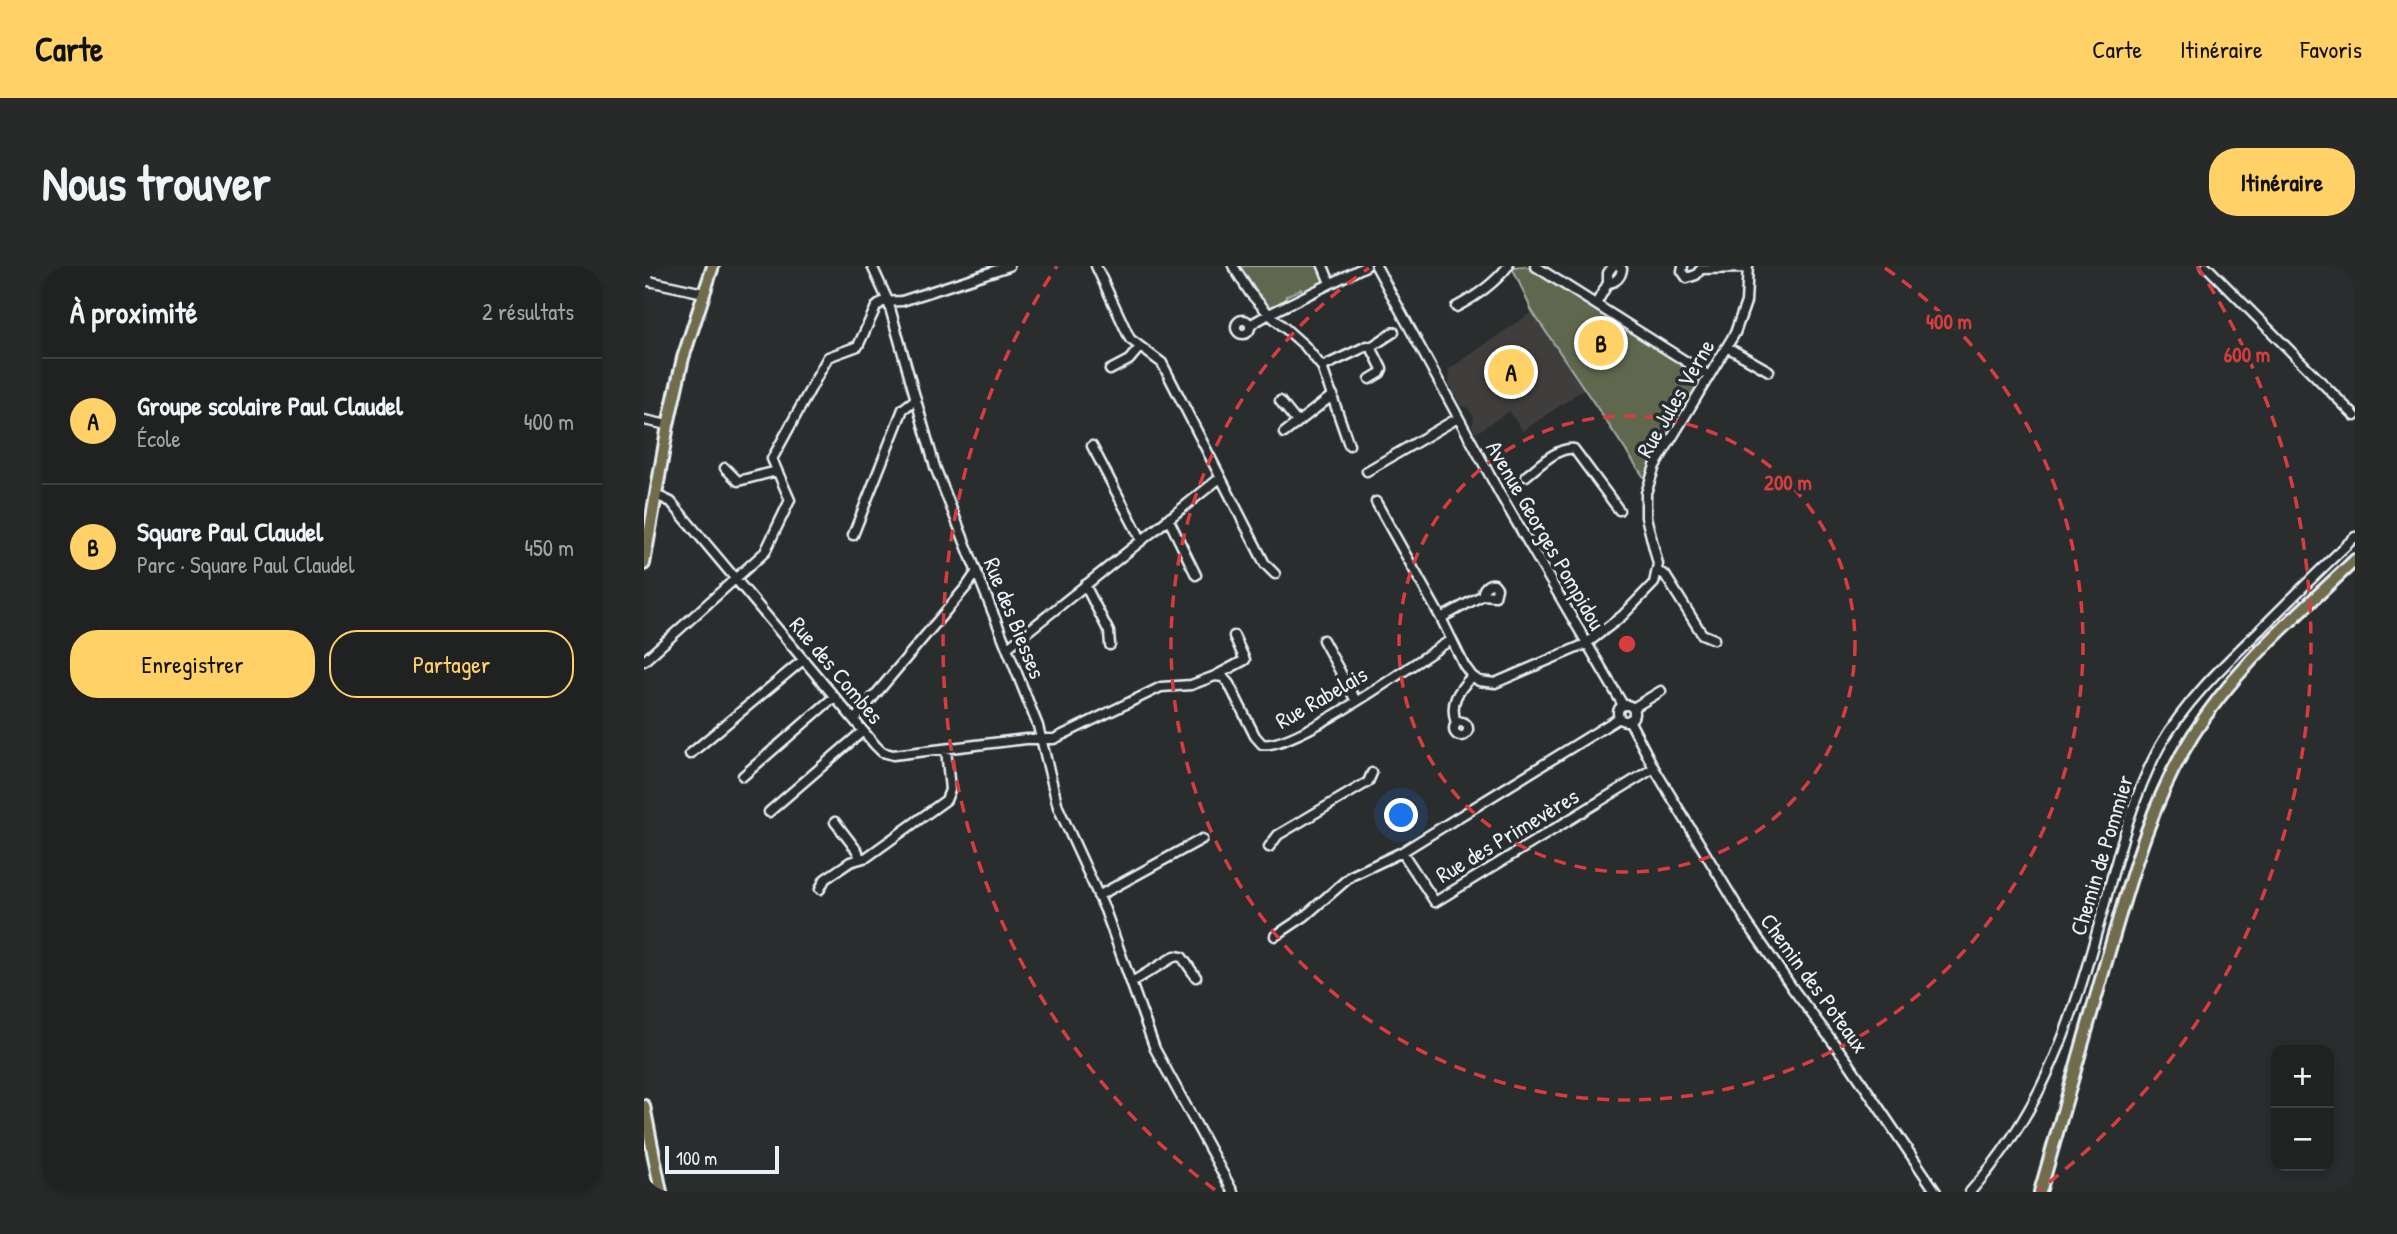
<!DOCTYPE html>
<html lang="fr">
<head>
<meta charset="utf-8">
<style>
  body { margin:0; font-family:"Patrick Hand",sans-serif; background:#282a2a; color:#f1f3f6 }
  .controls { position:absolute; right:21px; bottom:21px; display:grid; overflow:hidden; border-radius:14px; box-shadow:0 4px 10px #0003 }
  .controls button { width:63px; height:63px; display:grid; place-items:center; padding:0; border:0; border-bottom:2px solid #3d3f40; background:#202222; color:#f1f3f6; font:35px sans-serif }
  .scale { position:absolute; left:21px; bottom:18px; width:114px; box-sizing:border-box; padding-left:7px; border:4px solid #e8f1f8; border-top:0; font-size:19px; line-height:24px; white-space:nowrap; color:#e8f1f8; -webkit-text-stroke:5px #2a2d2e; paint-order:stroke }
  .you { position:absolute; left:758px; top:550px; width:24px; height:24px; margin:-18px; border:5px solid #fff; border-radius:50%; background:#1a73e8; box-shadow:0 0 0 10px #1a73e833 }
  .badge { display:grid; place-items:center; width:46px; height:46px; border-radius:50%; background:#ffd166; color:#111; font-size:23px; font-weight:700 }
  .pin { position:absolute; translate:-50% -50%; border:4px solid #fff; box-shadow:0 2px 7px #0006 }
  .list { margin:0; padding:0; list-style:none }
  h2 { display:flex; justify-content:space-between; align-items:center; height:91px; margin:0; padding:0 28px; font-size:30px }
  h2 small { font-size:23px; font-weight:400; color:#a2a4a5 }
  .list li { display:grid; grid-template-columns:46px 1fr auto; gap:21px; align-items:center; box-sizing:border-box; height:126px; padding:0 28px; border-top:2px solid #3d3f40 }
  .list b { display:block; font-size:26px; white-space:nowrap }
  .list p { margin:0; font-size:23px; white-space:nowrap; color:#a2a4a5 }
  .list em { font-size:23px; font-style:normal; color:#a2a4a5 }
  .actions { display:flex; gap:14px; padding:21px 28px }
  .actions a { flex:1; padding:16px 0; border:2px solid #ffd166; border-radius:28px; text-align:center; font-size:24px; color:#ffd166 }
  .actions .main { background:#ffd166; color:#111 }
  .map { position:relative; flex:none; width:1711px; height:926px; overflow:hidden; border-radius:28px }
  header { display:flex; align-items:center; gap:42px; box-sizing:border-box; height:98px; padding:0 35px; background:#ffd166; color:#111 }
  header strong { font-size:33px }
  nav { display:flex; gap:38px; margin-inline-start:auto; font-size:24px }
  .intro { display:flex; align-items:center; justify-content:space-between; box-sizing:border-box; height:168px; padding:0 42px }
  h1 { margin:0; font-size:49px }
  .button { padding:18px 32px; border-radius:28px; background:#ffd166; color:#111; font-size:24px; font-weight:700 }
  main { display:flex; gap:42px; padding:0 42px }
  aside { flex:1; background:#202222; border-radius:28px; box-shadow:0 4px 10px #0003 }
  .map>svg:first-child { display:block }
  .built { fill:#403d3d }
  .green { fill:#5e684f; stroke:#a3aca4; stroke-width:2 }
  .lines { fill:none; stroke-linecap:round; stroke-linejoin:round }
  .minor-casing { stroke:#e8f1f8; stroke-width:13 }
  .major-casing { stroke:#e8f1f8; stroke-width:16 }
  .minor { stroke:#2a2d2e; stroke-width:8 }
  .major { stroke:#716c4b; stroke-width:10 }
  .ring { fill:none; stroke:#d83c3d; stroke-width:3.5; stroke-dasharray:12 9 }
  .labels { text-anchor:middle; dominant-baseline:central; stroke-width:7; stroke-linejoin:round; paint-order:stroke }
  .street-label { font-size:23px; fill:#e8f1f8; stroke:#2a2d2e }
  .centre { fill:#d83c3d; stroke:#2a2d2e; stroke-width:3.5 }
  .ring-label { font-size:21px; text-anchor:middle; font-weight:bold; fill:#d83c3d; stroke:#2a2d2e; stroke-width:7; stroke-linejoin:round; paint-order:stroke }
</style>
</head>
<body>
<header>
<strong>Carte</strong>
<nav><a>Carte</a><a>Itinéraire</a><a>Favoris</a></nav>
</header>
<div class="intro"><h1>Nous trouver</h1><a class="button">Itinéraire</a></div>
<main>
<aside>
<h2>À proximité<small>2 résultats</small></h2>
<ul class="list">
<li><span class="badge">A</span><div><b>Groupe scolaire Paul Claudel</b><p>École</p></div><em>400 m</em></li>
<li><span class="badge">B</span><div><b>Square Paul Claudel</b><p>Parc · Square Paul Claudel</p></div><em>450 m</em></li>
</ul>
<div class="actions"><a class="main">Enregistrer</a><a>Partager</a></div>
</aside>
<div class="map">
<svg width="1711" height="926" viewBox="0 0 1711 926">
  <rect width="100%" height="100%" fill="#2a2d2e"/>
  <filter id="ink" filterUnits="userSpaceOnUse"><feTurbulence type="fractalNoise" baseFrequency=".0143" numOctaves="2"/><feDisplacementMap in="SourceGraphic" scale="14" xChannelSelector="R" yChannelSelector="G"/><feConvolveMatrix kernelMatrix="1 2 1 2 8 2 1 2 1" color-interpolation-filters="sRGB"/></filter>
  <g filter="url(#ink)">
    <path class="built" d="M888 46 940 123 879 165 865 145 832 167 828 160 830 151 824 142 817 140 805 117 806 108 804 104Z"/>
    <path class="green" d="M596 0H675L680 13 677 18 659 27 657 23 642 30 643 34 628 41 622 40Z
      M882 0 1053 108 1056 118 1012 189 1001 213 888 45 868 1Z"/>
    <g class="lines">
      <g class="minor-casing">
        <path id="minor" d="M228 0 244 35 291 201 394 460 414 541 461 644 511 783 589 926
          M452 0 486 73 518 97 621 298 631 308
          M589 0 606 27 625 48 606 59
          M679 0 686 17
          M732 0 856 228 979 439
          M891 0 1065 110
          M1039 0 1038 5 1043 12 1052 9 1057 3 1104 2
          M1562 0 1711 150
          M0 14 60 27
          M964 17C972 16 977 11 978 3L975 0
          M952 38 964 17V7L969 0
          M812 41C833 30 850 18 864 0
          M592 61a7 7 0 1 1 14 0a7 7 0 1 1-14 0Z
          M727 81 750 66
          M1083 81 1125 105
          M678 101 723 80 727 81 738 103 736 107 726 113
          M466 104 485 94 496 81
          M636 135 653 156
          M0 154 24 159
          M640 167 689 129
          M705 179 678 101 661 80 625 48 722 0
          M448 180 497 273
          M81 202 94 215 133 205
          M723 205 814 152
          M882 210C895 200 913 181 930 183L975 244
          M12 229 27 236 231 479 238 486 249 489 382 473H410L517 421 547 419 571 410 579 411 585 418 611 470 618 478C649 485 774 394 807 374
          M732 236 797 352 820 399 828 410 835 415 851 417 942 378 978 350 1010 317 1014 298 1002 251V227L1011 200 1091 67 1102 36 1104 0
          M524 252 552 309
          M209 269 259 143 272 133
          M1013 305 1021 309 1058 368 1070 373
          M441 319 465 366 466 379
          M797 352 839 329 851 330 853 322 850 318C844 317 838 323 839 329
          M679 374 712 435
          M364 381 576 212
          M0 395 121 286 146 234 128 193 184 91 214 80 232 41 238 36 258 35 365 0
          M571 410 601 394 590 370
          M974 447a8 8 0 1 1 16 0a8 8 0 1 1-16 0Z
          M989 442 1017 425
          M975 452 758 586 791 636 1010 502
          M210 454 323 320 332 307
          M985 454 1010 502 1104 658 1149 723 1204 796 1292 926
          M810 463a7 7 0 1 1 14 0a7 7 0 1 1-14 0Z
          M812 457C805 436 814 425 828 410
          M46 488 159 394
          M99 510 190 431
          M125 546 219 465
          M191 556 214 586 215 593
          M625 581 634 569 724 516 728 507
          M176 623 181 613 206 596 223 591 302 534 306 524 302 483
          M454 630 558 573
          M631 670 661 650 707 610 758 586
          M488 716 531 690 538 691 552 711
          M1326 926C1400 843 1428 756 1457 651 1473 593 1487 533 1516 480 1542 434 1582 397 1620 360 1650 330 1680 300 1711 271"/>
      </g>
      <g class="major-casing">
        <path id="major" d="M0 298 24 159 39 92 69 0
          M0 840 17 926
          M1396 926C1418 849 1440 773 1462 696 1485 618 1505 539 1549 469 1591 401 1654 349 1711 294"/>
      </g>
      <use href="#minor" class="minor"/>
      <use href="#major" class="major"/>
    </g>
  </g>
  <g class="ring">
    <circle cx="983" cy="378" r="228"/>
    <path d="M1241 2A456 456 0 1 1 725 2"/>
    <path d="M571 924A684 684 0 0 1 413 0M1553 0A684 684 0 0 1 1395 924"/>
  </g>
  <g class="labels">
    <g class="street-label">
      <text transform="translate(1031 132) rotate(-60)">Rue Jules Verne</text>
      <text transform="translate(902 269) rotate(60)">Avenue Georges Pompidou</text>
      <text transform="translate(371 352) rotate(68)">Rue des Biesses</text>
      <text transform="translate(193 404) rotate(50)">Rue des Combes</text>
      <text transform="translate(677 431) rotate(-30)">Rue Rabelais</text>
      <text transform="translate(863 569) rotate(-31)">Rue des Primevères</text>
      <text transform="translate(1457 589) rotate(-73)">Chemin de Pommier</text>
      <text transform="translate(1171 717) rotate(54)">Chemin des Poteaux</text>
    </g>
  </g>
  <circle cx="983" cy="378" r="10" class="centre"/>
  <g class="ring-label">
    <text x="1305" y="63">400 m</text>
    <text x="1603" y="96">600 m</text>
    <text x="1144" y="224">200 m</text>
  </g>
</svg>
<div class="controls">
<button>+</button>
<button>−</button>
</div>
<div class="scale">100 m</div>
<div class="you"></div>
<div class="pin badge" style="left:867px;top:106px">A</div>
<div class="pin badge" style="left:957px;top:77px">B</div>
</div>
</main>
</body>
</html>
